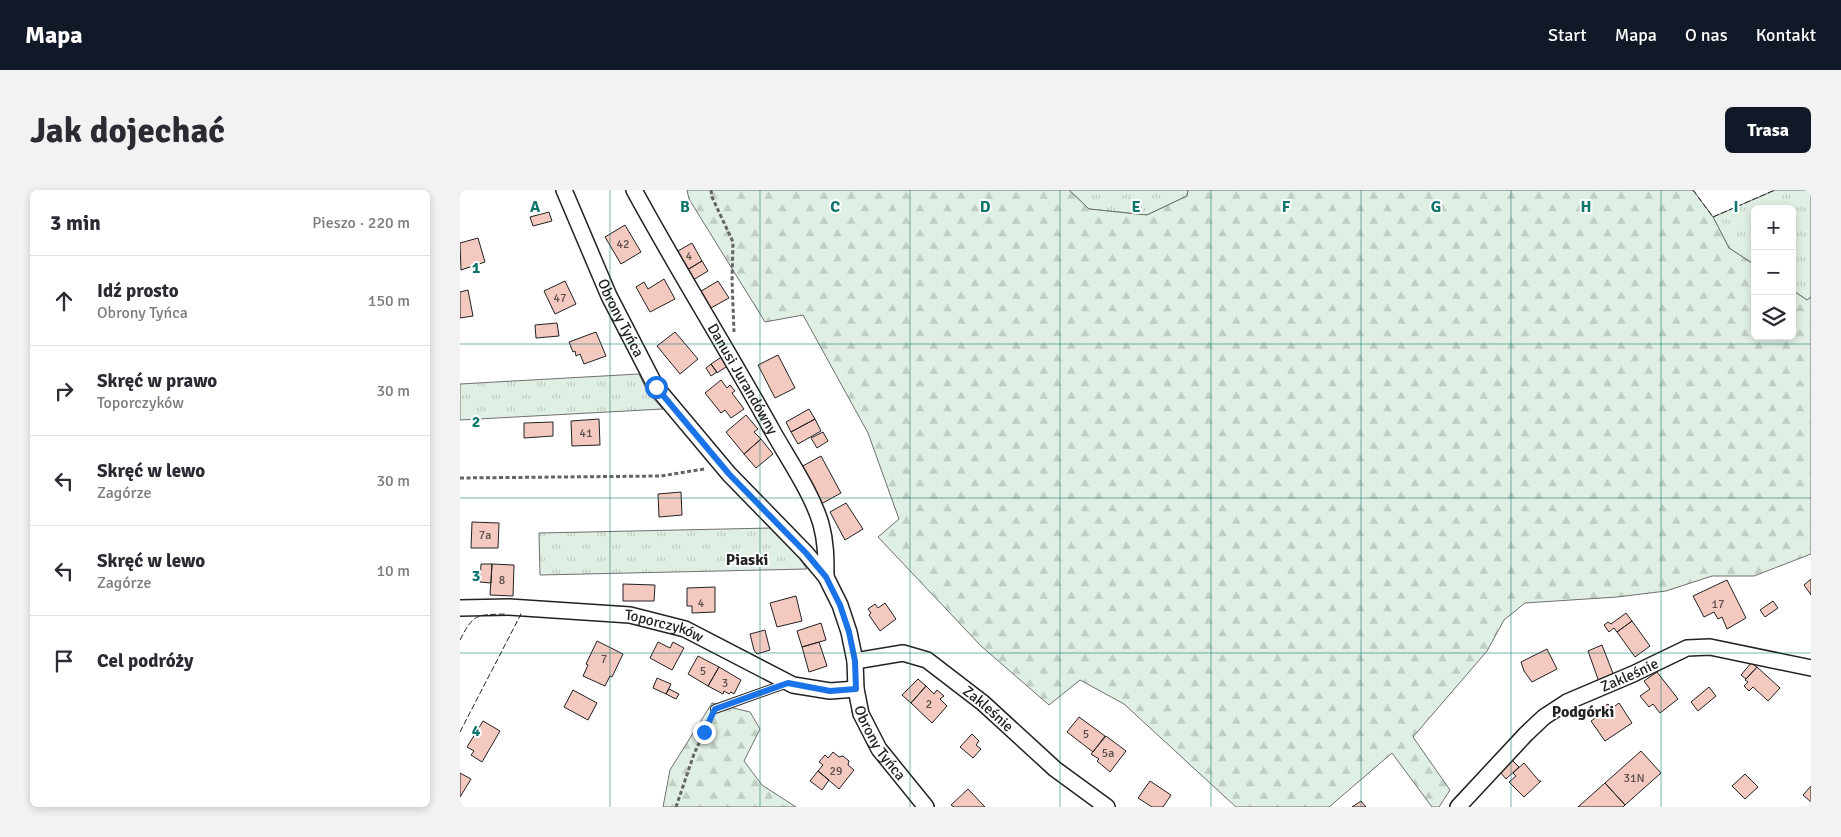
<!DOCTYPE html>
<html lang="pl">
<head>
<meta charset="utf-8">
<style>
  body { margin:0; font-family:Signika,sans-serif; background:#f2f2f3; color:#2b2b33 }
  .controls { position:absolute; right:15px; top:15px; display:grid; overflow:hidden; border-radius:8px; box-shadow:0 2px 8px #0003 }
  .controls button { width:45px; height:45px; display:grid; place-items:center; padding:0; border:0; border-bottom:1px solid #e1e1e2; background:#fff; color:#2b2b33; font:25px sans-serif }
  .stop { position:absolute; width:15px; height:15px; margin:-11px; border:4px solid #1a73e8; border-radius:50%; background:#fff }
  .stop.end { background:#1a73e8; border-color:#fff; box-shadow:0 1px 5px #0008 }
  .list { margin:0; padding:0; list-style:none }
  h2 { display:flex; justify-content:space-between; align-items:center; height:65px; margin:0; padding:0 20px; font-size:21px }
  h2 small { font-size:16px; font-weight:400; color:#7c7c81 }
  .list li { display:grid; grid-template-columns:32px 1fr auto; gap:15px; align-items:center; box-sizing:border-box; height:90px; padding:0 20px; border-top:1px solid #e1e1e2 }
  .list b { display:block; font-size:19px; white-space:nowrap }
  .list p { margin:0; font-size:16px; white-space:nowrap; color:#7c7c81 }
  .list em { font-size:16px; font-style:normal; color:#7c7c81 }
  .icon { flex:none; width:28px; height:28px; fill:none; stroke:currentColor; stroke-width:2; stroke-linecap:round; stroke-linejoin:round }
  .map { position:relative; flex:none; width:1351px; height:617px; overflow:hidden; border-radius:8px }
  header { display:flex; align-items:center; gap:30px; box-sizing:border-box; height:70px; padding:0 25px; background:#111827; color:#fff }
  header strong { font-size:24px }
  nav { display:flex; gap:28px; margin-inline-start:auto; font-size:18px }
  .intro { display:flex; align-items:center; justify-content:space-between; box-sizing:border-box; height:120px; padding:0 30px }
  h1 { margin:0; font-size:35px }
  .button { padding:12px 22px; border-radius:8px; background:#111827; color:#fff; font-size:18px; font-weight:700 }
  main { display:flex; gap:30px; padding:0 30px }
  aside { flex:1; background:#fff; border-radius:8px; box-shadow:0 2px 8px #0003 }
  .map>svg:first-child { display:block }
  .grass { fill:url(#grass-tufts); stroke:#6f6f6f }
  .forest { fill:url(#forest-firs); stroke:#6f6f6f }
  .building { fill:#f3c9c0; stroke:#222 }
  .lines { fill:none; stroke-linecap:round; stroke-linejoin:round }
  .lane-casing { stroke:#222; stroke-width:10 }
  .street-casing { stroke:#222; stroke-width:18 }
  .path { stroke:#646464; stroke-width:3; stroke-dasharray:4 2.5; stroke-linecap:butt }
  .lane { stroke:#fff; stroke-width:8 }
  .street { stroke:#fff; stroke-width:15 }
  .fence { stroke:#222; stroke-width:1; stroke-dasharray:6 2.5; stroke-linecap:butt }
  .route { stroke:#1a73e8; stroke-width:6 }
  .grid { fill:none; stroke:#0f766e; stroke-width:1; stroke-opacity:0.55 }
  .labels { text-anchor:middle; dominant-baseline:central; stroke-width:4; stroke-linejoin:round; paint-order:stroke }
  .number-label { font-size:12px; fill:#564c4a }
  .street-label { font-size:15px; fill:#222; stroke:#fff }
  .neighbourhood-label { font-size:16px; font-weight:bold; fill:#222; stroke:#fff }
  .grid-label { font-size:16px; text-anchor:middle; font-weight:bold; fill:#0f766e; stroke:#fff; stroke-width:4; stroke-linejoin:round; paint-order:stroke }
</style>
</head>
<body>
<header>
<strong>Mapa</strong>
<nav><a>Start</a><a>Mapa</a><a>O nas</a><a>Kontakt</a></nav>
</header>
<div class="intro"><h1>Jak dojechać</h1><a class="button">Trasa</a></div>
<main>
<aside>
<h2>3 min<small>Pieszo · 220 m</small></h2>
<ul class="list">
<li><svg class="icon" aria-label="ahead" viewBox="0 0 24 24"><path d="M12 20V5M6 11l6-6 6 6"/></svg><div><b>Idź prosto</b><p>Obrony Tyńca</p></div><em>150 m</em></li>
<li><svg class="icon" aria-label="right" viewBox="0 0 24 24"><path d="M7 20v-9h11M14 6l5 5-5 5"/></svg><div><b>Skręć w prawo</b><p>Toporczyków</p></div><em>30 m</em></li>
<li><svg class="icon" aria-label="left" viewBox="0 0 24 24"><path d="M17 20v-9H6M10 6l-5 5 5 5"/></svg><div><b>Skręć w lewo</b><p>Zagórze</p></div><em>30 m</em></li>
<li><svg class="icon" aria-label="left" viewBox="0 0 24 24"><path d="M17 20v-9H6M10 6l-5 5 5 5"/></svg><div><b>Skręć w lewo</b><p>Zagórze</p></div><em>10 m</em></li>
<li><svg class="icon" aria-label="arrive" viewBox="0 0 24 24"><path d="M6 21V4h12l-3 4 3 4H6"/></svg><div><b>Cel podróży</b></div></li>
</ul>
</aside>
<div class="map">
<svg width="1351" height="617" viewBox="0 0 1351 617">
  <defs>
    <pattern id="grass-tufts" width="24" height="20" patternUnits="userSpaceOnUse" patternTransform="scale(1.25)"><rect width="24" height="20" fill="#e0efe3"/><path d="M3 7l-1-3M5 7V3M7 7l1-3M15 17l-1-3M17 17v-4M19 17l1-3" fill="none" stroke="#c0cdc2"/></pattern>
    <pattern id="forest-firs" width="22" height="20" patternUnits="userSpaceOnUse" patternTransform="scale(1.25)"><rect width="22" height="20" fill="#e0efe3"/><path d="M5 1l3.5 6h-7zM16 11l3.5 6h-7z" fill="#c0cdc2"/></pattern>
  </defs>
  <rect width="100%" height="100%" fill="#fff"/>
  <path class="grass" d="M609 0H728L727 6 687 25 629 19Z
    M1315 0H1351V107L1347 110 1332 100V19H1295V75L1269 58 1253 27Z
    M179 184 188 203 203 219 0 230V194Z
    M312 338 333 359 347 379 80 385 79 343Z"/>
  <path class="forest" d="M227 0H609L629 19 687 25 727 6 728 0H1233L1253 27 1269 58 1295 75V146H1332V100L1347 110 1351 107V364L1294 386H1252L1206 401 1157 407 1065 413 1044 430 1027 461 953 547 990 600 979 617H972L932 563 869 617H776L664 514 620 490 589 515 521 456 418 347 439 329 408 243 343 125 305 132 229 9Z
    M252 513 290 522 300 539 284 571 302 595 336 617H203L210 580Z"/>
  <path class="building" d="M89 22 92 31 73 36 70 27Z
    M165 35 181 62 161 74 145 47Z
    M18 48 25 72 1 80 0 53Z
    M232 53 242 71 227 80 216 62Z
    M242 71 248 81 233 90 227 80Z
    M204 89 215 109 190 122 176 97 184 92 188 99Z
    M105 91 116 114 95 124 84 101Z
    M258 91 269 108 249 119 238 103Z
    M8 100 13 126 0 128V102Z
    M97 133 99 146 76 148 75 135Z
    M136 142 146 166 124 174 120 164 116 166 115 161 113 162 109 152Z
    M215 142 238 169 220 184 197 156Z
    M318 165 335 198 315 208 298 175Z
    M263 166 269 175 257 183 251 174Z
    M251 174 257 182 251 186 246 178Z
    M261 190 267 198 270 195 275 201 272 203 284 219 271 228 265 220 261 223 245 203Z
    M349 219 355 229 331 242 326 232Z
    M286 225 298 239 294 242 301 249 284 264 266 242Z
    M139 229 140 255 112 256 111 231Z
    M355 229 361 241 338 254 331 242Z
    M93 232V246L64 248V233Z
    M363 242 368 251 357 258 351 248Z
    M301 249 313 264 296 278 284 264Z
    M361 266 381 303 361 314 341 277Z
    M221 302 222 325 199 327 198 304Z
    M386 313 403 339 385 350 370 322Z
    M12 332 39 333 38 358H11Z
    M21 374H32L31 393 20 392Z
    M32 374 54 375 53 406 30 405Z
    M1351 389V405L1344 395Z
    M1267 390 1286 428 1267 439 1262 427 1258 429 1254 422 1244 427 1233 406Z
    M163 394 195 395 194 411H163Z
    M255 397V422L232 423V416H227V398Z
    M336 406 342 431 317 437 310 413Z
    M1313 411 1318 418 1305 427 1300 420Z
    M425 413 436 429 420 441 409 425 411 423 408 419 415 414 418 418Z
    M1166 423 1172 431 1157 442 1154 438 1149 442 1144 435 1148 432 1151 434Z
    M1172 431 1190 456 1175 467 1157 442Z
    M361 433 366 450 342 457 337 441Z
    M305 440 310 460 297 464 294 460 290 444Z
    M137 451 163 464 152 487 150 486 145 496 123 486 128 475 126 474Z
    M198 452 210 458 213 452 224 458 212 480 190 468Z
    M359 452 367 476 349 482 342 457Z
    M1142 455 1154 486 1139 492 1128 461Z
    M1087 459 1097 479 1072 492 1064 481 1061 472Z
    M238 466 259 477 248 496 228 484Z
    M1291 473 1297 477 1286 489 1281 485Z
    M259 477 281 490 274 504 271 502 269 504 264 501 263 504 248 496Z
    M1297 477 1320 498 1308 511 1293 497 1289 501 1284 496 1288 492 1285 490Z
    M1197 482 1218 509 1200 523 1193 514 1189 517 1180 506 1190 499 1184 491Z
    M197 488 211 494 206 504 193 498Z
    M458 489 466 496 451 513 442 505Z
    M466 496 474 504 477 500 484 506 480 509 487 516 472 533 451 513Z
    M1249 497 1256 506 1238 521 1231 512Z
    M209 499 219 504 216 509 206 504Z
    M113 500 137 513 128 530 104 517Z
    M1159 513 1172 533 1145 551 1131 531 1140 525 1137 521 1148 514 1151 519Z
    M619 527 645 546 633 562 607 542Z
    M23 531 40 541 22 572 11 565 14 561 7 557Z
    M512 544 519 551 516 555 521 559 513 568 500 557Z
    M646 546 666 561 650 582 637 571 639 569 631 564Z
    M1181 561 1201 583 1165 615 1145 593Z
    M373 562 379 567 383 566 389 571 388 575 394 580 379 599 358 581 363 575 359 572 365 565 368 568Z
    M1051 569 1059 577 1046 589 1040 582Z
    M1064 573 1079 591H1081L1064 607 1049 592 1056 586 1053 583Z
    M358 581 369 590 362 600 350 591Z
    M0 583 11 589 0 607Z
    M1285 584 1298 597 1285 609 1272 596Z
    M690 591 711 605 703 617H692L678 608Z
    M1145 593 1165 615 1163 617H1118Z
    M1351 596V612L1343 605Z
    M508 599 525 617H494L491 615Z
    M901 611 906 617H892Z"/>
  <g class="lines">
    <g class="lane-casing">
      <path id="lane" d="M255 519 328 493"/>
    </g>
    <g class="street-casing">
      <g id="street">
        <path id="s1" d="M104 0 149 106 196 197 269 284 346 363 366 387 380 415 389 442 395 471 396 499 401 524 419 559 466 617"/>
        <path id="s2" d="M174 0C218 81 267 159 312 240 328 269 352 303 361 334 366 352 366 368 366 387"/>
        <path id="s3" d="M0 418 49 417 170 425 225 439 333 495 370 501 396 499"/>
        <path id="s4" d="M395 471 443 463 467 470 523 513 595 579 647 617"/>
        <path id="s5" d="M998 617 1066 544 1084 527 1107 512 1173 484 1227 458 1250 457 1351 478"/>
      </g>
    </g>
    <path class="path" d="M251 0 252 7 273 52 272 90 274 142
      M0 288 201 286 244 279
      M216 617 234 564 250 529"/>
    <use href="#lane" class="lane"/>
    <use href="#street" class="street"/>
    <path class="fence" d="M1233 0 1253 27 1315 0
      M0 450C14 422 18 425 47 424
      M0 542 61 424H59"/>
  </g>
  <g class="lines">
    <path class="route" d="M196 197 269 284 346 363 366 387 380 415 389 442 395 471 396 499 370 501 328 493 255 519 244 542"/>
  </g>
  <path class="grid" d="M150 0V617M300 0V617M450 0V617M600 0V617M751 0V617M901 0V617M1051 0V617M1201 0V617M0 154H1351M0 308H1351M0 463H1351"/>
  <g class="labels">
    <g class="number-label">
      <text x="163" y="54">42</text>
      <text x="229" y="66">4</text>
      <text x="100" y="108">47</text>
      <text x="126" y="243">41</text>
      <text x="25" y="345">7a</text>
      <text x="42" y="390">8</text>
      <text x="241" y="413">4</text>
      <text x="1258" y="414">17</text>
      <text x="144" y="469">7</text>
      <text x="243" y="481">5</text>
      <text x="265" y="493">3</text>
      <text x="469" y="514">2</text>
      <text x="626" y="544">5</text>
      <text x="648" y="563">5a</text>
      <text x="376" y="581">29</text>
      <text x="1174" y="588">31N</text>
    </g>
    <g class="street-label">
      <text stroke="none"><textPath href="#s1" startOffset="140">Obrony Tyńca</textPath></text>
      <text stroke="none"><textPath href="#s2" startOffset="218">Danusi Jurandówny</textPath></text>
      <text stroke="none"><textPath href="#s3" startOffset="206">Toporczyków</textPath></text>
      <text stroke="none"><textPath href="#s5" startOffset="220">Zakleśnie</textPath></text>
      <text stroke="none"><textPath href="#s4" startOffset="152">Zakleśnie</textPath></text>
      <text stroke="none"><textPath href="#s1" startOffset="650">Obrony Tyńca</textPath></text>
    </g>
    <g class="neighbourhood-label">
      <text x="287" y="370">Piaski</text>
      <text x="1123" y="522">Podgórki</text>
    </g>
  </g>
  <g class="grid-label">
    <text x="75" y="22">A</text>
    <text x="225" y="22">B</text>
    <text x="375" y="22">C</text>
    <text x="525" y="22">D</text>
    <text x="676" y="22">E</text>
    <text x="826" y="22">F</text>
    <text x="976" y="22">G</text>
    <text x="1126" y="22">H</text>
    <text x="1276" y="22">I</text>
    <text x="16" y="83">1</text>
    <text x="16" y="237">2</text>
    <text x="16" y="391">3</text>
    <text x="16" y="546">4</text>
  </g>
</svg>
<div class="controls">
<button>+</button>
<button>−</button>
<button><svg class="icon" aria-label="layers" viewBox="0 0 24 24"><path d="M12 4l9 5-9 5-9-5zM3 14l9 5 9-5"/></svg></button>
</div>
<div class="stop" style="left:196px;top:197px"></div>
<div class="stop end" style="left:244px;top:542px"></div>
</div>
</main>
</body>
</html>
